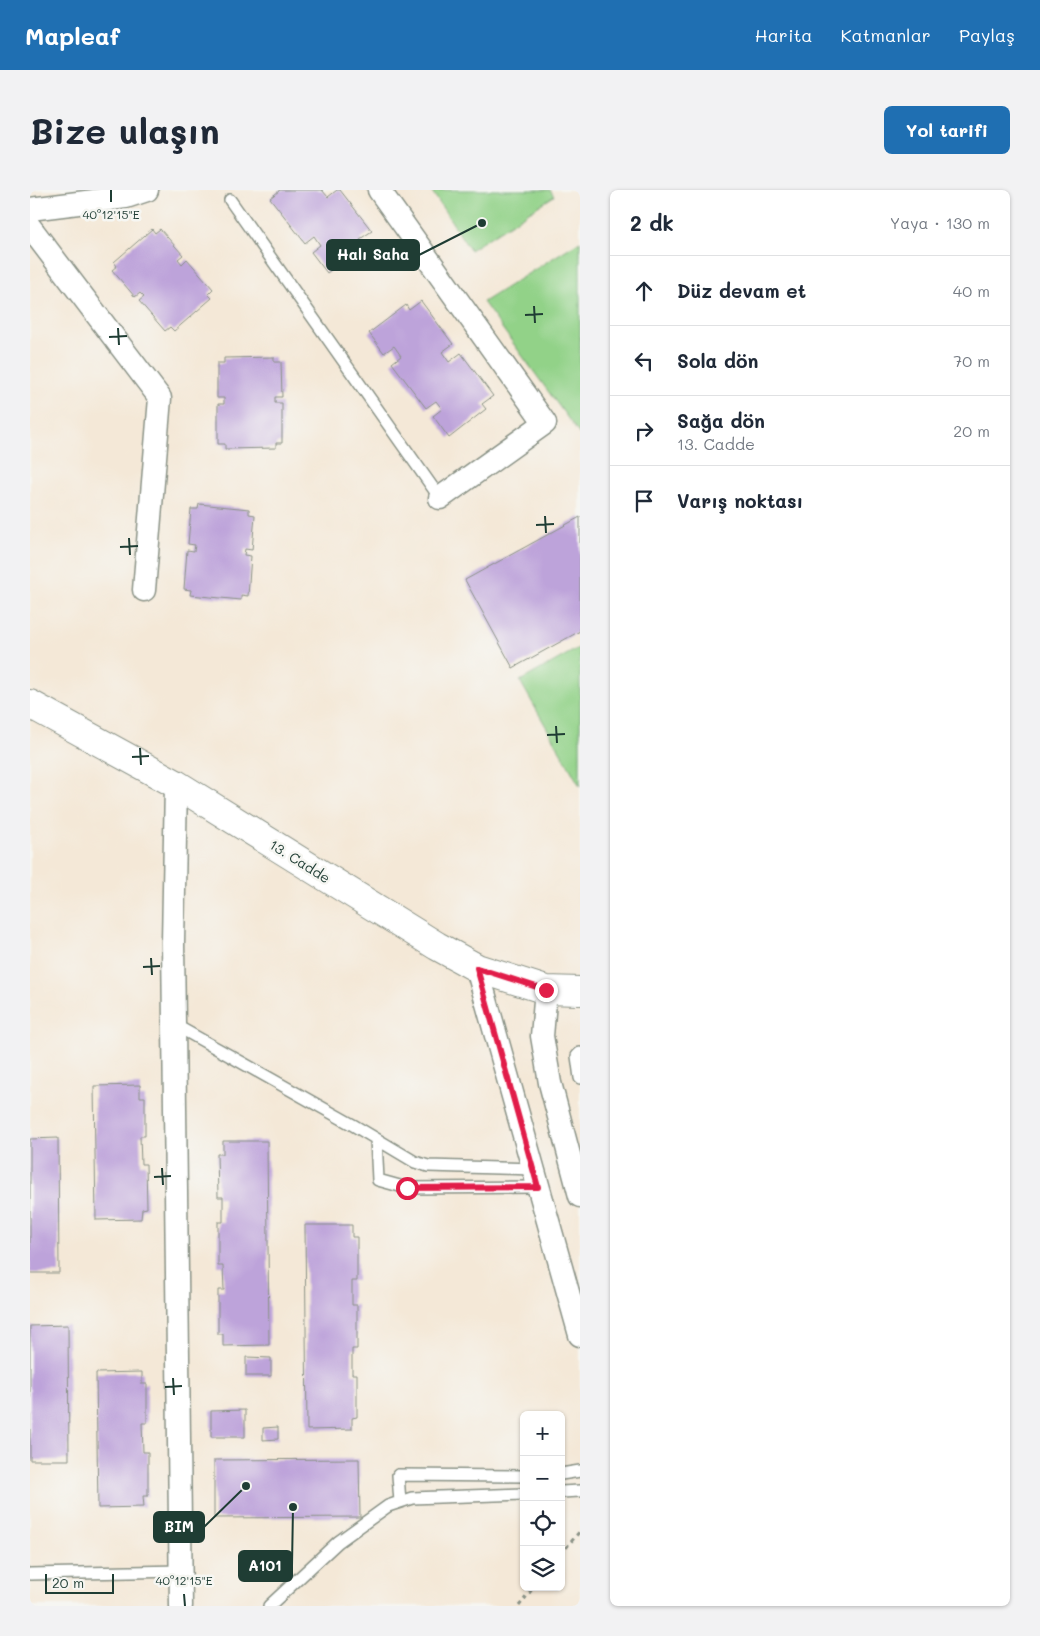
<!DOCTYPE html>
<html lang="tr">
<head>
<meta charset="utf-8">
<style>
  body { margin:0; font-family:Mali,sans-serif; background:#f2f2f3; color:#1f2937 }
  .controls { position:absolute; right:15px; bottom:15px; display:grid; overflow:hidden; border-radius:8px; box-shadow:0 1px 4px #0004 }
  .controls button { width:45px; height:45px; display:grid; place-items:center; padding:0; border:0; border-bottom:1px solid #e0e1e3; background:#fff; color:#1f2937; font:25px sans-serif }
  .scale { position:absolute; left:15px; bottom:12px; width:69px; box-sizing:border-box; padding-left:5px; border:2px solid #1f3d34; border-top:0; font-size:14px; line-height:18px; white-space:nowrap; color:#1f3d34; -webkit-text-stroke:4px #f6f6f2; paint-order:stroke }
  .stop { position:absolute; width:15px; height:15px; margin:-11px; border:4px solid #e11d48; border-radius:50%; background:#fff }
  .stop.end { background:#e11d48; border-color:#fff; box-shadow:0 1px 5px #0008 }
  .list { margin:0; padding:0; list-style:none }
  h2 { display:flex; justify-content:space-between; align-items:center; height:65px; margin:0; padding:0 20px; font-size:21px }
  h2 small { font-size:16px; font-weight:400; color:#747a83 }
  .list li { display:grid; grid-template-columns:32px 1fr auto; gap:15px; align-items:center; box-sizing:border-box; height:70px; padding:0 20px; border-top:1px solid #e0e1e3 }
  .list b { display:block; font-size:19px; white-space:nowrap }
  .list p { margin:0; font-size:16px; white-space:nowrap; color:#747a83 }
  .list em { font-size:16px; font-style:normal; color:#747a83 }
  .icon { flex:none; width:28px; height:28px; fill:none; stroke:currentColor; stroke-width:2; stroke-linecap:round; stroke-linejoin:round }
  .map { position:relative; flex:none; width:550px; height:1416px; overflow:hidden; border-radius:8px }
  header { display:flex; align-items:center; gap:30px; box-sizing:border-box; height:70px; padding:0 25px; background:#1f6fb2; color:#fff }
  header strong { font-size:24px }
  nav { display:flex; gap:28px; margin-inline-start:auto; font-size:18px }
  .intro { display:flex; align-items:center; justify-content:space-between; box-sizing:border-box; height:120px; padding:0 30px }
  h1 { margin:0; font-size:35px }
  .button { padding:12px 22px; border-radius:8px; background:#1f6fb2; color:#fff; font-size:18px; font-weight:700 }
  main { display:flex; gap:30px; padding:0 30px }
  aside { flex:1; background:#fff; border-radius:8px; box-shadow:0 1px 4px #0004 }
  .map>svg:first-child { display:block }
  .green { fill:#92d288; stroke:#58885e }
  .building { fill:#bda3da }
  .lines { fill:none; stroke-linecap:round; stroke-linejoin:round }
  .lane-casing { stroke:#8a9286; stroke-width:14 }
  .street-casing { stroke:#8a9286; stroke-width:25 }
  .secondary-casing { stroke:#8a9286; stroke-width:30 }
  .path { stroke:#8a9286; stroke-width:3; stroke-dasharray:4 4; stroke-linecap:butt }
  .lane { stroke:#fff; stroke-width:11 }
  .street { stroke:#fff; stroke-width:22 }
  .secondary { stroke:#fff; stroke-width:28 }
  .route { stroke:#e11d48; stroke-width:6 }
  .ticks { fill:none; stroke:#1f3d34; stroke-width:2 }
  .labels { text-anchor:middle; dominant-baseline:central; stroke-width:5; stroke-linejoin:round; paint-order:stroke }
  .street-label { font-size:14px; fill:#1f3d34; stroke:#f6f6f2 }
  .ticks-label { font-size:12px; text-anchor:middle; fill:#1f3d34; stroke:#f6f6f2; stroke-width:5; stroke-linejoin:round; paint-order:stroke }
  .leader { fill:none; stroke:#1f3d34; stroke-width:2 }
  .callout-dot { fill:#1f3d34; stroke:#f6f6f2; stroke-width:2 }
  .callout { fill:#1f3d34; stroke:#1f3d34; stroke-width:2 }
  .callout-label { font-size:15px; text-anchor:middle; font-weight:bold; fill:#fff }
</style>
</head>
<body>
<header>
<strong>Mapleaf</strong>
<nav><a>Harita</a><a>Katmanlar</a><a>Paylaş</a></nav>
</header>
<div class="intro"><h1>Bize ulaşın</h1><a class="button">Yol tarifi</a></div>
<main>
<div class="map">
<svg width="550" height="1416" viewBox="0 0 550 1416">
  <rect width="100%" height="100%" fill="#f6f6f2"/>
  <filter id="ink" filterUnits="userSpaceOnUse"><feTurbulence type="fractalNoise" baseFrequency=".02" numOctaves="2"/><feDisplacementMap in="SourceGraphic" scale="10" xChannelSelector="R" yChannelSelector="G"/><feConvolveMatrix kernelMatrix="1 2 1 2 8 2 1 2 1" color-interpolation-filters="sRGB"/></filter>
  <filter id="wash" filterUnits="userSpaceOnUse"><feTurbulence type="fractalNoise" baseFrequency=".0096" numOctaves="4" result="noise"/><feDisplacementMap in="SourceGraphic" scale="20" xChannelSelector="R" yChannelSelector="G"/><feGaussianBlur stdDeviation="1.12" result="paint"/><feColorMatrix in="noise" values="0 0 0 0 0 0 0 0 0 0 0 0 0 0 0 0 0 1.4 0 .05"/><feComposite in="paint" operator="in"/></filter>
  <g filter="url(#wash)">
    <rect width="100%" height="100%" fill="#f4e8d7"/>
    <path class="green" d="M401 0H520L524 6 440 60Z
      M550 51V245L453 112Z
      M550 457V596L490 491Z"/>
    <g id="blocks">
      <path class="building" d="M249 0H292L298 7 307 0H310L342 41 330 49 334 55 297 83 281 62 290 55 284 46 275 53 240 8 249 1Z
        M122 39 125 43 130 39 153 65 148 69 152 74 157 69 183 99 178 104 182 108 144 141 140 137 135 141 109 111 114 107 110 103 105 107 82 80 87 76 84 72Z
        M391 111 423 154 412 162 419 172 431 163 463 206 452 214 456 219 419 248 403 226 412 219 406 211 396 218 362 173 371 166 364 156 354 163 339 143 376 115 379 120Z
        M244 167V172H251L252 207H245V213H252V253H246V258L195 259V254H188V214H194V208H187V173H194V168Z
        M169 314 219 319V324L225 325 222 360 215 359 214 365 221 366 218 406 211 405V410L160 405 161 400 154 399 157 360 164 361 165 355 158 354 161 319H168Z
        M550 327V441L483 478 435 390Z
        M110 895V907H115V946H110L111 974H116L117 1018 112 1019 111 1029 66 1030 64 896Z
        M28 948 29 1083H0V949Z
        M193 951H237L239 1155 193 1156V1144H188V1100H194L193 1076H188V1032H193V1007H188L187 964H193Z
        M275 1035H322V1047H327V1091H322V1115H327V1159H322V1184H327V1227L322 1228V1239L277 1240Z
        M38 1135 39 1270H0V1136Z
        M216 1167 241 1168V1186H216Z
        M112 1182V1194H117V1233H112L113 1262H118V1306H113L114 1317 68 1318 66 1183Z
        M215 1220V1247H181V1221Z
        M248 1237V1249L233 1250V1238Z
        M329 1269 330 1327 184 1328V1270Z"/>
    </g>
  </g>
  <g filter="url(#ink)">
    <use href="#blocks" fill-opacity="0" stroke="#8a9286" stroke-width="1"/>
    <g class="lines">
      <g class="lane-casing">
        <path id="lane" d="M200 10 410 308
          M145 835 323 935 385 972 398 976 503 979
          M550 863 547 866 550 888
          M346 949 348 990 377 998 508 997
          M531 1284 550 1281
          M531 1302 550 1301
          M370 1312 368 1285 494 1286
          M0 1384 151 1381
          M239 1416 308 1352 358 1316 382 1308 494 1304"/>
      </g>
      <g class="street-casing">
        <path id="street" d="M349 0 515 233 410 308
          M0 19 96 7 117 0
          M0 37 130 208 114 400
          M146 594 143 752 151 1416
          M447 778 550 1145
          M516 800 512 846 520 893 550 1006"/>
      </g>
      <g class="secondary-casing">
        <path id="secondary" d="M0 514 146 594 407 756 447 778 516 800 550 801"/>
      </g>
      <path class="path" d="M531 1364 550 1341
        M489 1416 504 1397"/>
      <use href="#lane" class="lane"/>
      <use href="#street" class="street"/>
      <use href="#secondary" class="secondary"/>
    </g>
  </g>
  <g class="lines" filter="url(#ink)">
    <path class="route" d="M377 998 508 997 447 778 516 800"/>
  </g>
  <path class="ticks" d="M81 0V12M504 116 505 133M495 125 513 124M88 138 89 155M79 147 97 146M515 326 516 343M506 335 524 334M99 348 100 365M90 357 108 356M526 536 527 553M517 545 535 544M110 558 111 575M102 567 119 566M121 768 122 785M113 777 130 776M132 978 133 995M124 987 141 986M143 1188 144 1205M135 1197 152 1196M154 1404 155 1416"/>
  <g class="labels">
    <g class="street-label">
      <text transform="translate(270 671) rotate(32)">13. Cadde</text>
    </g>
  </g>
  <g class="ticks-label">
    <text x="81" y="29">40°12'15"E</text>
    <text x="154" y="1395">40°12'15"E</text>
  </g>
  <path class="leader" d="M452 33L389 65M216 1296L174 1337M263 1317L262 1376"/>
  <g class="callout-dot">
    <circle cx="452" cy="33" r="5"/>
    <circle cx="216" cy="1296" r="5"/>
    <circle cx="263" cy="1317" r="5"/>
  </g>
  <g class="callout">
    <rect x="297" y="50" width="92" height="30" rx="5"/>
    <rect x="124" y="1322" width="50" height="30" rx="5"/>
    <rect x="209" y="1361" width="53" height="30" rx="5"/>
  </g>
  <g class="callout-label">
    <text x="343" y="70">Halı Saha</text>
    <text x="149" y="1342">BIM</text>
    <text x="235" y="1381">A101</text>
  </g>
</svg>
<div class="controls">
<button>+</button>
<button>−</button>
<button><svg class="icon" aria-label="locate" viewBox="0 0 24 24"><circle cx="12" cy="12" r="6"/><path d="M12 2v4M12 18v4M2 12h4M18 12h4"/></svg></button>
<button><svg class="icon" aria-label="layers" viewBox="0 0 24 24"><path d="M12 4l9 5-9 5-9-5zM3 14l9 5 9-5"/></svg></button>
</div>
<div class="scale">20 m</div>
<div class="stop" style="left:377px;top:998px"></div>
<div class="stop end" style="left:516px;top:800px"></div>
</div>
<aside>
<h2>2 dk<small>Yaya · 130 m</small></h2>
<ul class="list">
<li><svg class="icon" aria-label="ahead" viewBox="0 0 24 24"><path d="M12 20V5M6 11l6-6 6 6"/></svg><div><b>Düz devam et</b></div><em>40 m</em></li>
<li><svg class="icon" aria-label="left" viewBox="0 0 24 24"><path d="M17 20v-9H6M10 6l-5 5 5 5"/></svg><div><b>Sola dön</b></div><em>70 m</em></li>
<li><svg class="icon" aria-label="right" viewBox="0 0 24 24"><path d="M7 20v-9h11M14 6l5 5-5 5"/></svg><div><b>Sağa dön</b><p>13. Cadde</p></div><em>20 m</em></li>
<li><svg class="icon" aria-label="arrive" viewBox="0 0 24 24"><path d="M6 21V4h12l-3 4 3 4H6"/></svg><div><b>Varış noktası</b></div></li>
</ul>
</aside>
</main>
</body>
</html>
